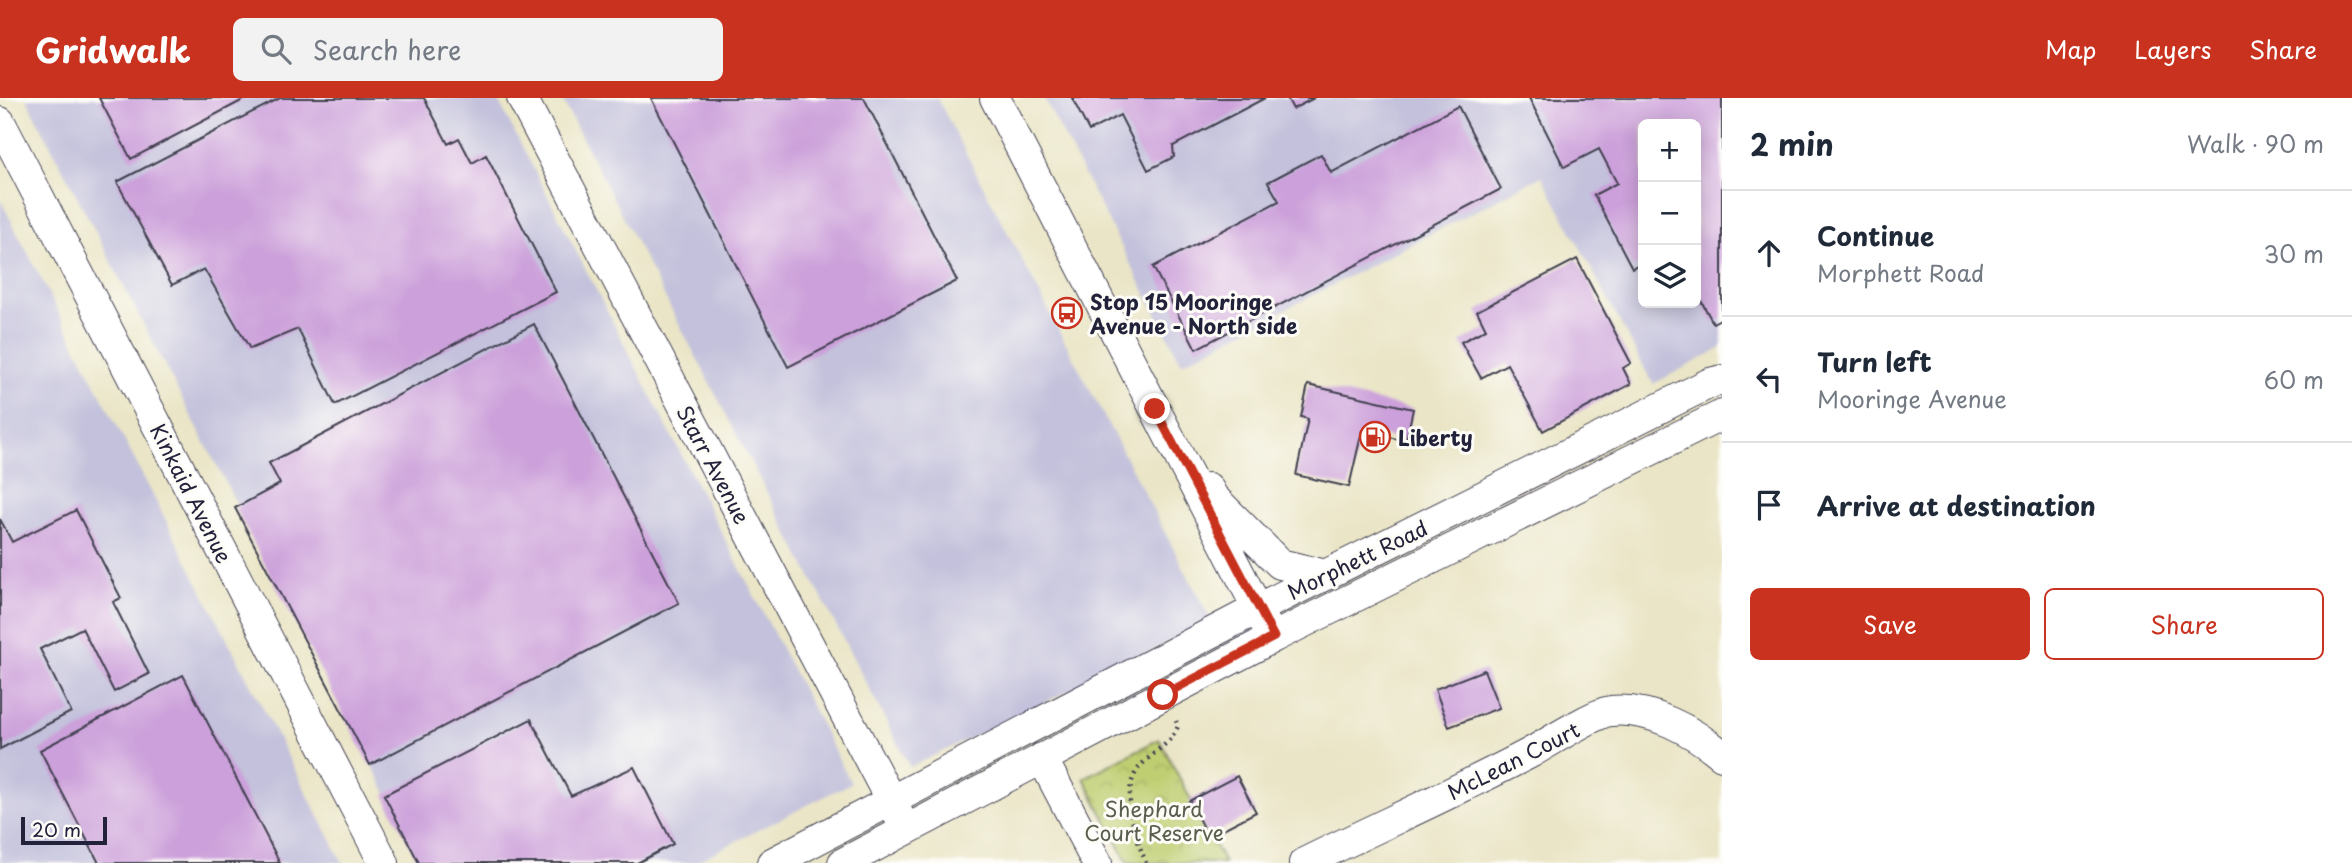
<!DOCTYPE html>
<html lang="en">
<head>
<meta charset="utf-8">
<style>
  body { margin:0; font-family:"Playpen Sans",sans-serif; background:#f2f2f3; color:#1f2937 }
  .controls { position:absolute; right:21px; top:21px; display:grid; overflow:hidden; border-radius:10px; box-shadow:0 4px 18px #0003 }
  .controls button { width:63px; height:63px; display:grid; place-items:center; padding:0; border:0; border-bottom:2px solid #e0e1e3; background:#fff; color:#1f2937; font:35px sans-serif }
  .scale { position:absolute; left:21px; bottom:18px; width:86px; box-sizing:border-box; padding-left:7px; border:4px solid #22223b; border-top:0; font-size:19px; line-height:24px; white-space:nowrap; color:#22223b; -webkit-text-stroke:5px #fdfcf7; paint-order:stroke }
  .stop { position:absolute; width:21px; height:21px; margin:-16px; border:5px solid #c8321e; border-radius:50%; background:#fff }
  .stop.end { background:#c8321e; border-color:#fff; box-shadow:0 2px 7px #0008 }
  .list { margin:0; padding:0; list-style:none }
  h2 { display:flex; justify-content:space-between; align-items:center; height:91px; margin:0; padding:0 28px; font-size:30px }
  h2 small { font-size:23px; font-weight:400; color:#747a83 }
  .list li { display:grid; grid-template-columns:46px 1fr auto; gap:21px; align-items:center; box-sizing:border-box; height:126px; padding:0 28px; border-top:2px solid #e0e1e3 }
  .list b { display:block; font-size:26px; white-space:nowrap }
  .list p { margin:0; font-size:23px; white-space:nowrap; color:#747a83 }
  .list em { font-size:23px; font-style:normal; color:#747a83 }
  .actions { display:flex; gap:14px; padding:21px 28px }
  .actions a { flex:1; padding:16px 0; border:2px solid #c8321e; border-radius:10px; text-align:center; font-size:24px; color:#c8321e }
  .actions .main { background:#c8321e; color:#fff }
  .icon { flex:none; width:38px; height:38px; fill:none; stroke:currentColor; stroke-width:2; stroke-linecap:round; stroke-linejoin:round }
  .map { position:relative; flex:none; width:1722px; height:765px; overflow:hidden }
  header { display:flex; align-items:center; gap:42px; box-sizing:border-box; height:98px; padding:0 35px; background:#c8321e; color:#fff }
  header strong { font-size:33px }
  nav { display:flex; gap:38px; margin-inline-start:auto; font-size:24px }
  .search { width:490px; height:63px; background:#f2f2f3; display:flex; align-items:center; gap:18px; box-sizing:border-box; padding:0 24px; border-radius:10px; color:#747a83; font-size:26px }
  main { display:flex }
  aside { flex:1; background:#fff }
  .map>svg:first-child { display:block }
  .industrial { fill:#c3c1db; fill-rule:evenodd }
  .park { fill:url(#park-crowns); stroke:#707856; stroke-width:2 }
  .building { fill:#cca0da }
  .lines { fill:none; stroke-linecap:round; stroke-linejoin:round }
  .minor-casing { stroke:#403f50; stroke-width:32 }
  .path { stroke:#403f50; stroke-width:4.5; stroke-dasharray:2 5; stroke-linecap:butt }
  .minor { stroke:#fff; stroke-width:30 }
  .route { stroke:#c8321e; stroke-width:9 }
  .labels { text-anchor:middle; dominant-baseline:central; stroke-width:6; stroke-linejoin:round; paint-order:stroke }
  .poi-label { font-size:21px; font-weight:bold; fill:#22223b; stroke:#fdfcf7; text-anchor:start }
  .street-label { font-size:21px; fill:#22223b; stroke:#fdfcf7 }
  .park-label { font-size:21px; fill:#595e4e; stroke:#fdfcf7 }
</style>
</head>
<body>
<header>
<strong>Gridwalk</strong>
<div class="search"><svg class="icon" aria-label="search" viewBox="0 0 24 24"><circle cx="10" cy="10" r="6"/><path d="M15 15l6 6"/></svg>Search here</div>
<nav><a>Map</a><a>Layers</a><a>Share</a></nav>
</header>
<main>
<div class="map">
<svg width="1722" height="765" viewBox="0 0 1722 765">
  <defs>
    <pattern id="park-crowns" width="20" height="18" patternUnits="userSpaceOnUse" patternTransform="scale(1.75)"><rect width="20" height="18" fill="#bfce71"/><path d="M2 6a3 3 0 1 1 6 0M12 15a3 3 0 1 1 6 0" fill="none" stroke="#a4b163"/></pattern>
  </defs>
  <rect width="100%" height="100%" fill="#fdfcf7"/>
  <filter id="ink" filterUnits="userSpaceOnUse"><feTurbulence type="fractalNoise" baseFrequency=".0143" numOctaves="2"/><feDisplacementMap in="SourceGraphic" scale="14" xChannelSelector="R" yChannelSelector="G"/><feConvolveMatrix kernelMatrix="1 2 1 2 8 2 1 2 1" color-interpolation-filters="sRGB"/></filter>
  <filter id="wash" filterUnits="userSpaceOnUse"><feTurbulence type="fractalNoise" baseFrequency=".00686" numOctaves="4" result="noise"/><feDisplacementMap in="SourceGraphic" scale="28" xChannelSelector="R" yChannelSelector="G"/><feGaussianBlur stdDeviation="1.57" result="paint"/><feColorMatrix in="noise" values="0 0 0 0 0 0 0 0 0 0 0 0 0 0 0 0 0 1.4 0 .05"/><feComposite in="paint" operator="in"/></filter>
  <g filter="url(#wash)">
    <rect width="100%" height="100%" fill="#eae5c6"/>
    <path class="industrial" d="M26 0H497L851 685 693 765H423Z
      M561 0H937L1212 524 910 669Z
      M1044 0H1722V250L1653 286 1542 78 1182 265ZM1643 26H1696V205H1643Z
      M0 101 114 322 343 765H0Z"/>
    <path class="park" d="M1159 641 1224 765H1128L1084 680Z"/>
    <g id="blocks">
      <path class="building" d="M99 0H247L131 61Z
        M280 0H424L448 46 459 40 472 65 486 57 556 194 335 307 298 231 250 251 204 171 172 187 117 84Z
        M651 0H864L957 183 788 269Z
        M1072 0H1265L1173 48 1174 59 1148 72 1120 17 1089 33Z
        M1287 0H1314L1293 11Z
        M1529 0H1722V220L1713 225 1699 199 1696 201V26H1643V164L1632 170 1594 97 1617 85 1599 51 1564 69Z
        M1458 8 1501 91 1196 251 1153 169 1279 103 1268 84 1321 56 1331 75Z
        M1577 161 1631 265 1623 270 1631 286 1543 333 1507 266 1481 280 1461 244 1486 231 1477 213Z
        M534 226 679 505 370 667 235 410 280 386 269 365Z
        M1308 287 1413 311 1406 343 1362 333 1349 389 1296 377 1308 321 1301 319Z
        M76 412 121 500 113 504 149 576 114 594 82 530 40 551 71 614 0 651V421L12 444Z
        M1484 572 1499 610 1449 629 1435 591Z
        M183 577 280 765H99L40 652Z
        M531 621 571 698 634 669 673 746 637 765H419L384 697Z
        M1237 678 1256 714 1208 739 1189 703Z"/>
    </g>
  </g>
  <g filter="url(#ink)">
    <use href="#blocks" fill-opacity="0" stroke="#403f50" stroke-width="2"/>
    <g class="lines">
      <g class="minor-casing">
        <path id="minor" d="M522 0 901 722
          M995 0 1266 527
          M0 24 384 765
          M1208 390 1213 399 1280 466 1326 477
          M1042 660 1097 765
          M772 765 1257 511 1710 285 1722 282
          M843 765 1274 539 1722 317
          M1304 765C1379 728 1456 694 1530 655 1546 646 1596 614 1611 613 1651 609 1693 633 1722 657"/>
      </g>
      <path class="path" d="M1146 765C1136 740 1120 695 1138 671 1150 655 1171 647 1178 628L1176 623"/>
      <use href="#minor" class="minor"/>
    </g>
  </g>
  <g class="lines" filter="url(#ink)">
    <path class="route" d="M1155 311 1274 539 1163 597"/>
  </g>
  <defs>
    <g id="bus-ring" transform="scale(1.575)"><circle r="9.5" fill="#fdfcf7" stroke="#c8321e" stroke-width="1.5"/><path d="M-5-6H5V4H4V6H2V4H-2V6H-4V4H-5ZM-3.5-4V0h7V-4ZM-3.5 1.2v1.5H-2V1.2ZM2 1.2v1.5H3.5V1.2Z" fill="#c8321e"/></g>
    <g id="fuel-ring" transform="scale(1.575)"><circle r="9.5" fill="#fdfcf7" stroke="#c8321e" stroke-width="1.5"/><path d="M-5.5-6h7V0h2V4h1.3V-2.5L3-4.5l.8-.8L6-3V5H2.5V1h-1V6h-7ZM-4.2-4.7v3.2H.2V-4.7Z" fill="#c8321e"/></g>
  </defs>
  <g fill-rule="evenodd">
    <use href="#bus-ring" x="1067" y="215"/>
    <use href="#fuel-ring" x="1375" y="339"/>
  </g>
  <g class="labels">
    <g class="poi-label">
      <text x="1090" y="203">Stop 15 Mooringe<tspan x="1090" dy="24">Avenue - North side</tspan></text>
      <text x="1398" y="339">Liberty</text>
    </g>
    <g class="street-label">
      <text transform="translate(714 366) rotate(62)">Starr Avenue</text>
      <text transform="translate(192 395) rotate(63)">Kinkaid Avenue</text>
      <text transform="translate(1357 461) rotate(-26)">Morphett Road</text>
      <text transform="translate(1513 662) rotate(-27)">McLean Court</text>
    </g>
    <g class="park-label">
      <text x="1154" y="710">Shephard<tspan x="1154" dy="24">Court Reserve</tspan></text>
    </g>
  </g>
</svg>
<div class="controls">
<button>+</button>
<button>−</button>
<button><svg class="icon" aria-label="layers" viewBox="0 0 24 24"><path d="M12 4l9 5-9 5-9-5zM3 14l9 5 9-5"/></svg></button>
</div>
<div class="scale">20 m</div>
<div class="stop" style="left:1163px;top:597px"></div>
<div class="stop end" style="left:1155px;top:311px"></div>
</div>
<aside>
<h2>2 min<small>Walk · 90 m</small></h2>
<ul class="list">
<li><svg class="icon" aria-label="ahead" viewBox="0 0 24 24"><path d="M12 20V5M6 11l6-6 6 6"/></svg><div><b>Continue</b><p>Morphett Road</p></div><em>30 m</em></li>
<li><svg class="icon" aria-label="left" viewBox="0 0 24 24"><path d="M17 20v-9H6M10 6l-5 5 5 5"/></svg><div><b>Turn left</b><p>Mooringe Avenue</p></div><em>60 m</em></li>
<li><svg class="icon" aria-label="arrive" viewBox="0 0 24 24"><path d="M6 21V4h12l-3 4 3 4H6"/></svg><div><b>Arrive at destination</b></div></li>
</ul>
<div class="actions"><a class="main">Save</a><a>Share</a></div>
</aside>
</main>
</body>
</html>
